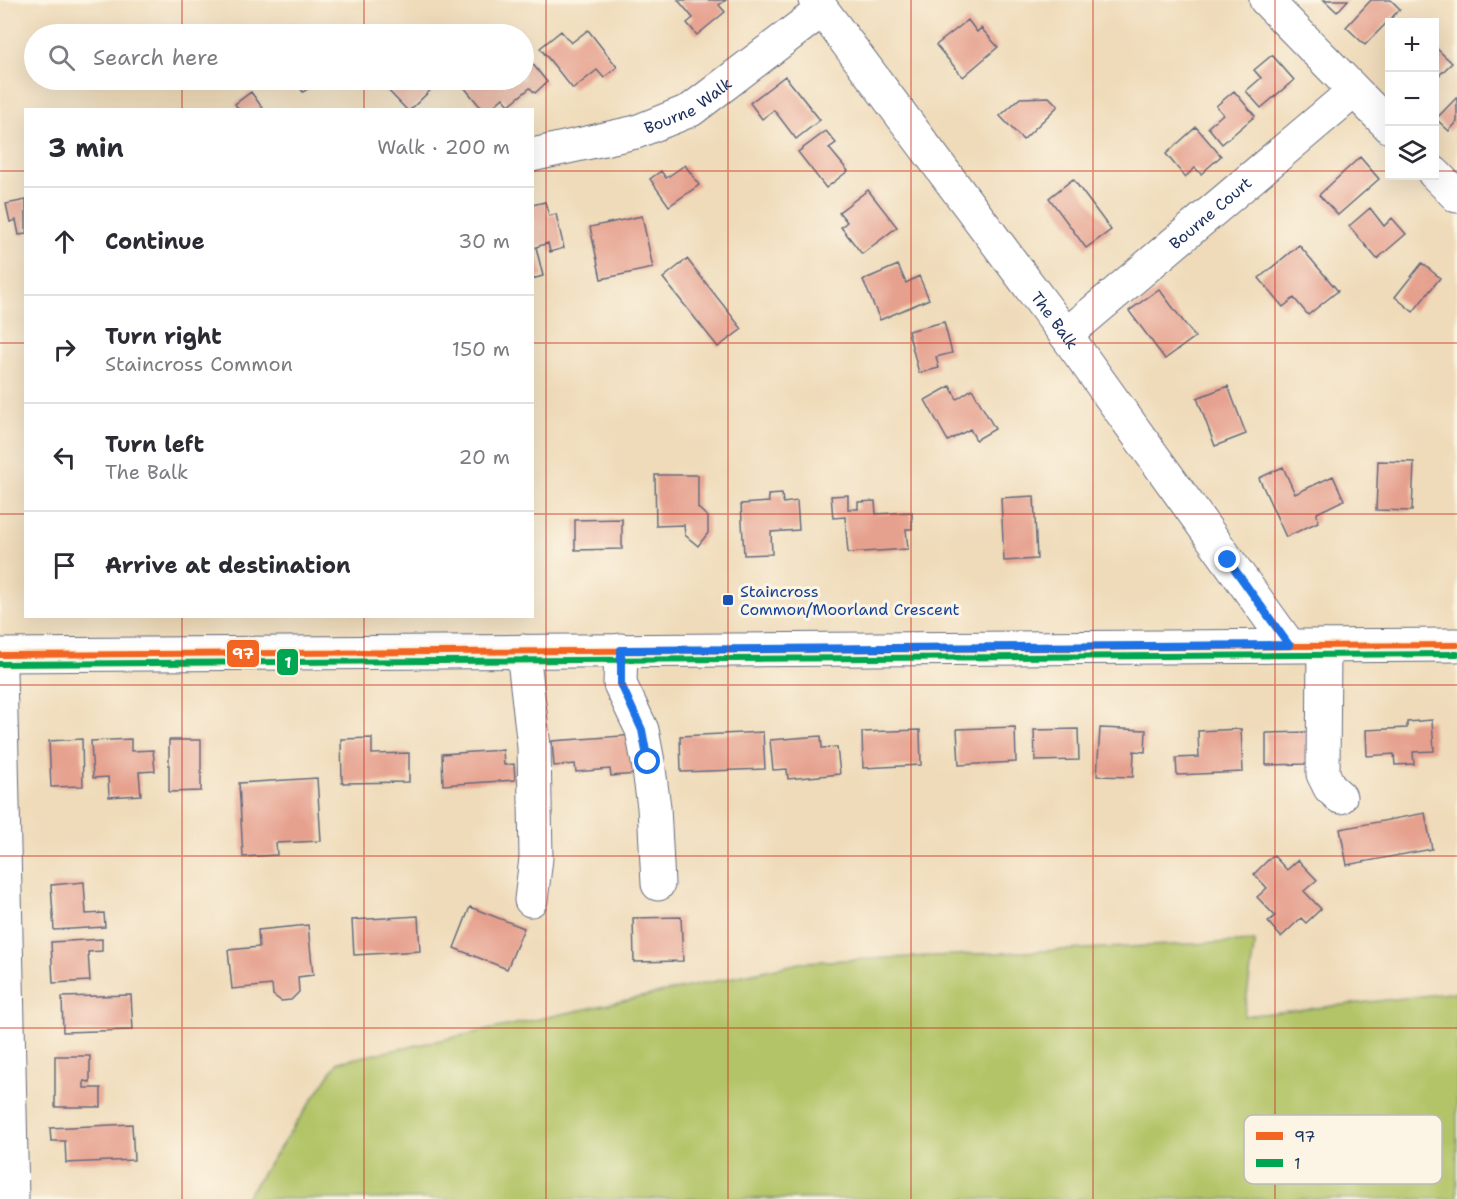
<!DOCTYPE html>
<html lang="en">
<head>
<meta charset="utf-8">
<style>
  body { margin:0; font-family:"Shantell Sans",sans-serif; background:#f7f7f7; color:#2b2b33 }
  .controls { position:absolute; right:18px; top:18px; display:grid; overflow:hidden; border-radius:0px; box-shadow:0 6px 24px #0002 }
  .controls button { width:54px; height:54px; display:grid; place-items:center; padding:0; border:0; border-bottom:2px solid #e1e1e2; background:#fff; color:#2b2b33; font:30px sans-serif }
  .stop { position:absolute; width:18px; height:18px; margin:-14px; border:4px solid #1a73e8; border-radius:50%; background:#fff }
  .stop.end { background:#1a73e8; border-color:#fff; box-shadow:0 2px 6px #0008 }
  .list { margin:0; padding:0; list-style:none }
  h2 { display:flex; justify-content:space-between; align-items:center; height:78px; margin:0; padding:0 24px; font-size:26px }
  h2 small { font-size:20px; font-weight:400; color:#7c7c81 }
  .list li { display:grid; grid-template-columns:39px 1fr auto; gap:18px; align-items:center; box-sizing:border-box; height:108px; padding:0 24px; border-top:2px solid #e1e1e2 }
  .list b { display:block; font-size:22px; white-space:nowrap }
  .list p { margin:0; font-size:20px; white-space:nowrap; color:#7c7c81 }
  .list em { font-size:20px; font-style:normal; color:#7c7c81 }
  .icon { flex:none; width:33px; height:33px; fill:none; stroke:currentColor; stroke-width:2; stroke-linecap:round; stroke-linejoin:round }
  .map { position:relative; flex:none; width:1457px; height:1199px; overflow:hidden }
  .search { position:absolute; background:#fff; box-shadow:0 6px 24px #0002; left:24px; top:24px; width:510px; height:66px; display:flex; align-items:center; gap:15px; box-sizing:border-box; padding:0 21px; border-radius:33px; color:#7c7c81; font-size:22px }
  .panel { position:absolute; background:#fff; box-shadow:0 6px 24px #0002; left:24px; top:108px; width:510px; height:510px; border-radius:0px }
  .map>svg:first-child { display:block }
  .green { fill:#b3c467; stroke:#677a62; stroke-width:1.5 }
  .building { fill:#e6a08e }
  .lines { fill:none; stroke-linecap:round; stroke-linejoin:round }
  .minor-casing { stroke:#656b7e; stroke-width:35 }
  .minor { stroke:#fff; stroke-width:33 }
  .bus-1-casing { stroke:#fcf5e5; stroke-width:10 }
  .bus-2-casing { stroke:#fcf5e5; stroke-width:10 }
  .bus-1 { stroke:#f26522; stroke-width:6 }
  .bus-2 { stroke:#00a651; stroke-width:6 }
  .route { stroke:#1a73e8; stroke-width:8 }
  .grid { fill:none; stroke:#c8321e; stroke-width:1.5; stroke-opacity:0.55 }
  .transit-dot { fill:#1a4fb4; stroke:#fcf5e5; stroke-width:2 }
  .labels { text-anchor:middle; dominant-baseline:central; stroke-width:6; stroke-linejoin:round; paint-order:stroke }
  .street-label { font-size:16px; fill:#1b2f5e; stroke:#fcf5e5 }
  .transit-label { font-size:16px; fill:#164399; stroke:#fcf5e5; text-anchor:start }
  .key { fill:#fcf5e5; stroke:#b8babc; stroke-width:1.5 }
  .key-label { font-size:16px; fill:#1b2f5e }
  .line-badge { stroke:#fcf5e5; stroke-width:2 }
  .badge-label { font-size:16px; text-anchor:middle; font-weight:bold; fill:#fff }
</style>
</head>
<body>
<div class="map">
<svg width="1457" height="1199" viewBox="0 0 1457 1199">
  <rect width="100%" height="100%" fill="#fcf5e5"/>
  <filter id="ink" filterUnits="userSpaceOnUse"><feTurbulence type="fractalNoise" baseFrequency=".0167" numOctaves="2"/><feDisplacementMap in="SourceGraphic" scale="12" xChannelSelector="R" yChannelSelector="G"/><feConvolveMatrix kernelMatrix="1 2 1 2 8 2 1 2 1" color-interpolation-filters="sRGB"/></filter>
  <filter id="wash" filterUnits="userSpaceOnUse"><feTurbulence type="fractalNoise" baseFrequency=".008" numOctaves="4" result="noise"/><feDisplacementMap in="SourceGraphic" scale="24" xChannelSelector="R" yChannelSelector="G"/><feGaussianBlur stdDeviation="1.35" result="paint"/><feColorMatrix in="noise" values="0 0 0 0 0 0 0 0 0 0 0 0 0 0 0 0 0 1.4 0 .05"/><feComposite in="paint" operator="in"/></filter>
  <g filter="url(#wash)">
    <rect width="100%" height="100%" fill="#efdbba"/>
    <path class="green" d="M1255 941 1244 1016 1457 992V1199H245L338 1062 805 962Z"/>
    <g id="blocks">
      <path class="building" d="M678 0H726L719 5 725 12 697 35 687 23 693 18Z
        M1324 0H1348L1337 12Z
        M1371 0H1391L1400 9 1365 45 1346 27Z
        M968 20 977 32 981 28 998 47 963 77 936 45Z
        M588 30 617 67 604 78 597 70 573 89 540 48 561 31 571 43Z
        M1434 46 1452 63 1434 80Z
        M524 53 547 82 535 93 530 88 509 105 503 98 489 110H483L458 80H524Z
        M1272 55 1294 80 1261 108 1246 91 1261 78 1254 70Z
        M785 76 820 120 796 139 774 110 762 119 750 103Z
        M294 80H321L303 92Z
        M383 80H438L440 81 410 110H407L380 82Z
        M1234 91 1255 116 1222 144 1208 127 1223 114 1216 106Z
        M251 92 264 110H239L235 104Z
        M1049 97 1058 106 1023 140 1000 116 1020 98Z
        M1457 97V122L1449 131 1436 119Z
        M1196 127 1221 156 1201 174 1195 168 1185 177 1166 154Z
        M826 131 836 143 829 148 848 171 826 188 798 152Z
        M1360 157 1379 179 1338 215 1319 195Z
        M685 165 699 185 669 206 650 179 661 171 666 178Z
        M1073 179 1111 230 1086 248 1049 198Z
        M868 190 897 227 862 254 841 227 847 222 839 212Z
        M26 200V234L19 235 16 220 10 222 6 204Z
        M545 202 549 216 556 214 564 248 550 252 548 243 536 247 543 276 532 279V205Z
        M1370 208 1384 226 1392 218 1406 234 1377 259 1349 226Z
        M642 216 653 268 601 279 590 227Z
        M1299 245 1338 291 1308 315 1294 298 1283 307 1259 278Z
        M687 259 742 329 718 347 663 278Z
        M1422 263 1440 278 1413 312 1395 297Z
        M898 265 906 283 919 276 929 299 880 320 863 280Z
        M1159 289 1195 337 1165 359 1129 311Z
        M944 322 952 353 936 357 939 368 919 373 908 331Z
        M950 386 957 399 972 389 995 429 976 440 970 429 948 441 925 400Z
        M1228 386 1246 434 1215 446 1197 398Z
        M1378 461 1414 462 1412 511 1376 510Z
        M1283 467 1295 494 1333 476 1344 500 1317 513 1318 522 1286 537 1259 478Z
        M655 475H698V508L708 517V533L698 546 685 535 684 525 656 526Z
        M782 494 783 503 797 501 799 530 771 532 772 554 744 555 741 504 769 502 768 495Z
        M848 495V509H858V502L875 501 876 514 912 512V529H906L908 549 848 553 845 517 833 518 831 496Z
        M1034 496 1037 559 1004 561 1001 498Z
        M622 519V549L575 550V520Z
        M1432 720 1434 751 1413 752 1414 764 1395 765 1394 754 1367 756 1366 730 1407 728V722Z
        M1015 727 1016 762 959 765 957 729Z
        M1100 728 1146 730 1145 752 1134 751 1133 777 1097 776Z
        M1078 729 1079 760 1035 761 1034 730Z
        M1241 729 1243 772 1177 775 1176 758 1199 757 1198 731Z
        M920 730 921 765 863 768 862 732Z
        M763 732 765 769 681 772 680 736Z
        M1307 732V764L1266 765V733Z
        M636 735 638 774 611 776 610 769 576 772 575 764 554 766 552 741Z
        M821 736 822 748 837 747 840 774 788 779 787 769 773 770 770 740Z
        M372 738V754L409 753V782L342 783 341 739Z
        M82 739 83 786 51 787 49 741Z
        M131 739V751L153 750 155 771 139 772 141 795 109 797 108 777 93 778 91 741Z
        M169 740H201V791L169 792Z
        M503 750 504 765 514 764 515 780 443 785 442 754Z
        M317 778 321 841 276 843 277 855 243 857 239 783Z
        M1425 813 1432 849 1347 865 1340 829Z
        M1273 855 1287 870 1298 860 1317 880 1304 891 1321 909 1306 923 1301 918 1281 937 1268 922 1275 916 1257 897 1267 888 1254 874Z
        M84 882 86 914 104 913 105 927 54 930 51 885Z
        M470 907 524 928 507 969 454 948Z
        M418 916 420 951 354 955 352 920Z
        M681 917 683 961 634 962 633 918Z
        M308 925 313 975 298 977 299 992 291 1000 281 1001 273 995 272 985 232 989 228 950 259 947 258 930Z
        M102 939V951L88 952 90 981 53 983 51 942Z
        M131 995 133 1030 63 1032 62 997Z
        M55 1056H90V1082L84 1081V1088H101V1107H55Z
        M132 1124 134 1160 66 1163 65 1141H51L50 1128Z"/>
    </g>
  </g>
  <g filter="url(#ink)">
    <use href="#blocks" fill-opacity="0" stroke="#656b7e" stroke-width="1.5"/>
    <g class="lines">
      <g class="minor-casing">
        <g id="minor">
          <path id="s1" d="M815 0 1066 335 1289 645"/>
          <path d="M1266 0 1390 127"/>
          <path id="s2" d="M532 155 636 132 691 110 822 10"/>
          <path d="M1434 173 1457 196"/>
          <path id="s3" d="M1066 335 1354 91"/>
          <path d="M1324 646 1323 774 1330 788 1340 797"/>
          <path d="M621 650 620 684 642 730 648 762 654 807 658 884"/>
          <path d="M523 651 534 747 536 858 531 900"/>
          <path d="M0 655 1457 645"/>
          <path d="M0 671 12 1199"/>
        </g>
      </g>
      <use href="#minor" class="minor"/>
      <g class="bus-1-casing">
        <path id="bus-1" d="M0 655 1457 645"/>
      </g>
      <g class="bus-2-casing">
        <path id="bus-2" d="M0 664 1457 654"/>
      </g>
      <use href="#bus-1" class="bus-1"/>
      <use href="#bus-2" class="bus-2"/>
    </g>
  </g>
  <g class="lines" filter="url(#ink)">
    <path class="route" d="M648 762 642 730 621 684V650L1289 645 1228 560"/>
  </g>
  <path class="grid" d="M182 0V34M364 0V34M546 0V1199M728 0V1199M911 0V1199M1093 0V1199M1275 0V1199M182 80V110M364 80V110M0 171H26M532 171H1390M1434 171H1457M0 343H26M532 343H1457M0 514H26M532 514H1457M182 616V1199M364 616V1199M0 685H1457M0 856H1457M0 1028H1457"/>
  <rect class="transit-dot" x="722" y="594" width="12" height="12" rx="3"/>
  <g class="labels">
    <g class="street-label">
      <text stroke="none"><textPath href="#s2" startOffset="165">Bourne Walk</textPath></text>
      <text stroke="none"><textPath href="#s3" startOffset="189">Bourne Court</textPath></text>
      <text stroke="none"><textPath href="#s1" startOffset="400">The Balk</textPath></text>
    </g>
    <g class="transit-label">
      <text x="740" y="591">Staincross<tspan x="740" dy="18">Common/Moorland Crescent</tspan></text>
    </g>
  </g>
  <rect x="1244" y="1115" width="198" height="69" rx="9" class="key"/>
  <rect x="1256" y="1132" width="27" height="8" fill="#f26522"/>
  <rect x="1256" y="1159" width="27" height="8" fill="#00a651"/>
  <g class="key-label">
    <text x="1294" y="1142">97</text>
    <text x="1294" y="1169">1</text>
  </g>
  <g class="line-badge">
    <rect x="226" y="639" width="34" height="29" rx="6" fill="#f26522"/>
    <rect x="276" y="648" width="23" height="28" rx="6" fill="#00a651"/>
  </g>
  <g class="badge-label">
    <text x="243" y="659">97</text>
    <text x="288" y="668">1</text>
  </g>
</svg>
<div class="controls">
<button>+</button>
<button>−</button>
<button><svg class="icon" aria-label="layers" viewBox="0 0 24 24"><path d="M12 4l9 5-9 5-9-5zM3 14l9 5 9-5"/></svg></button>
</div>
<div class="stop" style="left:648px;top:762px"></div>
<div class="stop end" style="left:1228px;top:560px"></div>
<div class="search"><svg class="icon" aria-label="search" viewBox="0 0 24 24"><circle cx="10" cy="10" r="6"/><path d="M15 15l6 6"/></svg>Search here</div>
<section class="panel">
<h2>3 min<small>Walk · 200 m</small></h2>
<ul class="list">
<li><svg class="icon" aria-label="ahead" viewBox="0 0 24 24"><path d="M12 20V5M6 11l6-6 6 6"/></svg><div><b>Continue</b></div><em>30 m</em></li>
<li><svg class="icon" aria-label="right" viewBox="0 0 24 24"><path d="M7 20v-9h11M14 6l5 5-5 5"/></svg><div><b>Turn right</b><p>Staincross Common</p></div><em>150 m</em></li>
<li><svg class="icon" aria-label="left" viewBox="0 0 24 24"><path d="M17 20v-9H6M10 6l-5 5 5 5"/></svg><div><b>Turn left</b><p>The Balk</p></div><em>20 m</em></li>
<li><svg class="icon" aria-label="arrive" viewBox="0 0 24 24"><path d="M6 21V4h12l-3 4 3 4H6"/></svg><div><b>Arrive at destination</b></div></li>
</ul>
</section>
</div>
</body>
</html>
